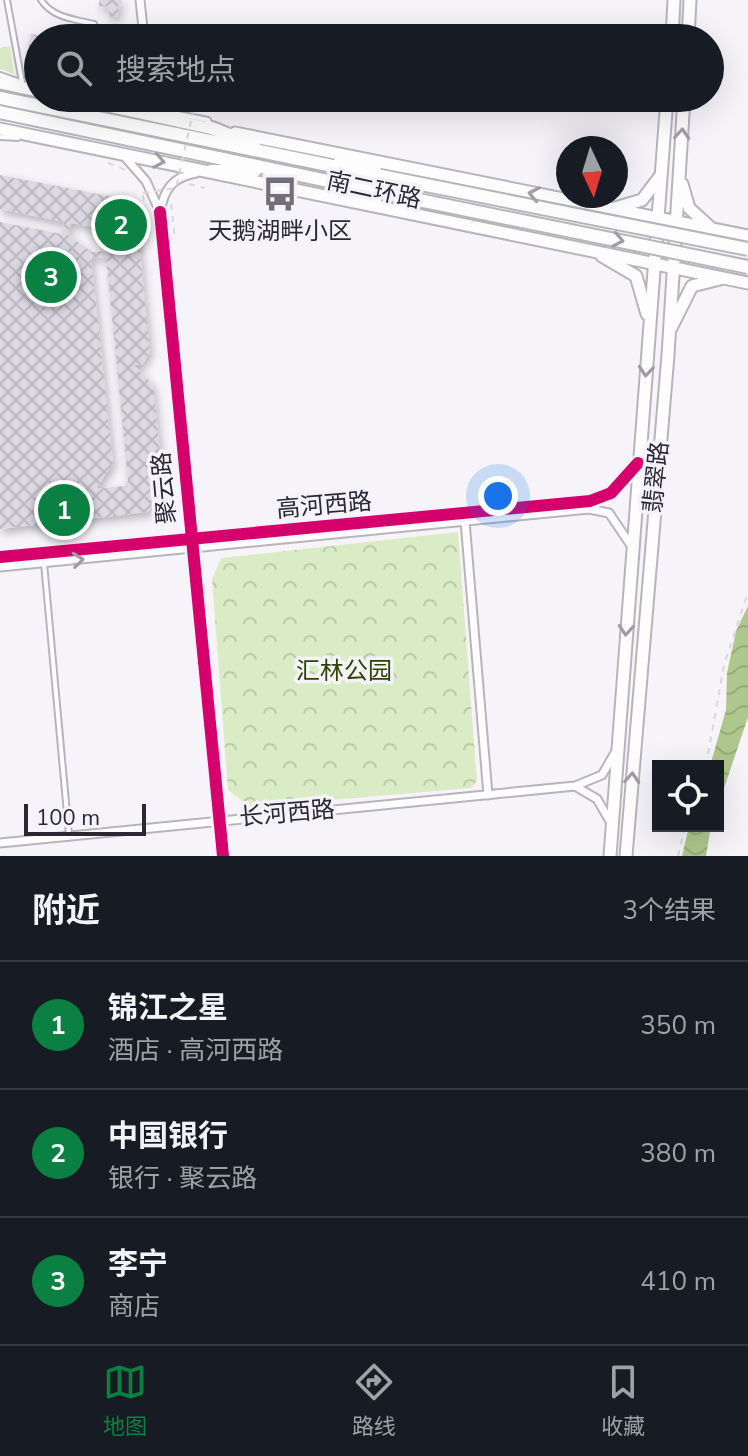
<!DOCTYPE html>
<html lang="zh">
<head>
<meta charset="utf-8">
<style>
  body { margin:0; font-family:"Nunito Sans","Noto Sans SC",sans-serif; background:#20242c; color:#f1f3f6 }
  .controls { position:absolute; right:24px; bottom:24px; display:grid; overflow:hidden; border-radius:0px; box-shadow:0 8px 32px #0002 }
  .controls button { width:72px; height:72px; display:grid; place-items:center; padding:0; border:0; border-bottom:2px solid #363941; background:#171b24; color:#f1f3f6; font:40px sans-serif }
  .compass { position:absolute; left:556px; top:136px; width:72px; height:72px; border-radius:50%; background:#171b24; box-shadow:0 8px 32px #0002; rotate:176deg }
  .scale { position:absolute; left:24px; bottom:20px; width:122px; box-sizing:border-box; padding-left:8px; border:4px solid #2b2834; border-top:0; font-size:22px; line-height:28px; white-space:nowrap; color:#2b2834; -webkit-text-stroke:6px #f5f3fa; paint-order:stroke }
  .you { position:absolute; left:498px; top:496px; width:28px; height:28px; margin:-20px; border:6px solid #fff; border-radius:50%; background:#1a73e8; box-shadow:0 0 0 12px #1a73e833 }
  .badge { display:grid; place-items:center; width:52px; height:52px; border-radius:50%; background:#0b8043; color:#fff; font-size:26px; font-weight:700 }
  .pin { position:absolute; translate:-50% -50%; border:4px solid #fff; box-shadow:0 2px 8px #0006 }
  .list { margin:0; padding:0; list-style:none }
  h2 { display:flex; justify-content:space-between; align-items:center; height:104px; margin:0; padding:0 32px; font-size:34px }
  h2 small { font-size:26px; font-weight:400; color:#9ea1a6 }
  .list li { display:grid; grid-template-columns:52px 1fr auto; gap:24px; align-items:center; box-sizing:border-box; height:128px; padding:0 32px; border-top:2px solid #363941 }
  .list b { display:block; font-size:30px; white-space:nowrap }
  .list p { margin:0; font-size:26px; white-space:nowrap; color:#9ea1a6 }
  .list em { font-size:26px; font-style:normal; color:#9ea1a6 }
  .icon { flex:none; width:44px; height:44px; fill:none; stroke:currentColor; stroke-width:2; stroke-linecap:round; stroke-linejoin:round }
  .map { position:relative; flex:none; width:748px; height:856px; overflow:hidden }
  .search { position:absolute; background:#171b24; box-shadow:0 8px 32px #0002; left:24px; right:24px; top:24px; height:88px; display:flex; align-items:center; gap:20px; box-sizing:border-box; padding:0 28px; border-radius:44px; color:#9ea1a6; font-size:30px }
  .sheet { height:488px; background:#171b24 }
  nav { display:flex; justify-content:space-around; align-items:center; box-sizing:border-box; height:112px; border-top:2px solid #363941; background:#171b24; font-size:22px; color:#9ea1a6 }
  nav a { display:grid; justify-items:center; gap:4px }
  nav .on { color:#0b8043 }
  .map>svg:first-child { display:block }
  .forest { fill:url(#forest-crowns) }
  .water { fill:url(#water-waves) }
  .building { fill:url(#building-cross-hatch); fill-rule:evenodd; filter:url(#shadow) }
  .lines { fill:none; stroke-linecap:round; stroke-linejoin:round }
  .service-casing { stroke:#b7b4bc; stroke-width:8 }
  .minor-casing { stroke:#b7b4bc; stroke-width:11 }
  .primary-casing { stroke:#b7b4bc; stroke-width:15 }
  .trunk-casing { stroke:#b7b4bc; stroke-width:16 }
  .path { stroke:#d8d7da; stroke-width:2; stroke-dasharray:6 6; stroke-linecap:butt }
  .service { stroke:#fefdfe; stroke-width:4 }
  .minor { stroke:#fefdfe; stroke-width:7 }
  .primary { stroke:#fefdfe; stroke-width:11 }
  .trunk { stroke:#fefdfe; stroke-width:12 }
  .trunk-bridge-casing { stroke:#b7b4bc; stroke-width:16; stroke-linecap:butt }
  .path-bridge { stroke:#d8d7da; stroke-width:2; stroke-dasharray:6 6; stroke-linecap:butt }
  .trunk-bridge { stroke:#fefdfe; stroke-width:12 }
  .cycleway-casing { stroke:#f5f3fa; stroke-width:17 }
  .cycleway { stroke:#d6006c; stroke-width:12 }
  .oneway { stroke:#9f9da3 }
  .labels { text-anchor:middle; dominant-baseline:central; stroke-width:7; stroke-linejoin:round; paint-order:stroke }
  .street-label { font-size:24px; fill:#2b2834; stroke:#f5f3fa }
  .poi-label { font-size:24px; fill:#2b2834; stroke:#f5f3fa }
  .park-label { font-size:24px; fill:#2e4402; stroke:#f5f3fa }
</style>
</head>
<body>
<div class="map">
<svg width="748" height="856" viewBox="0 0 748 856">
  <defs>
    <pattern id="forest-crowns" width="20" height="18" patternUnits="userSpaceOnUse" patternTransform="scale(2)"><rect width="20" height="18" fill="#daecc5"/><path d="M2 6a3 3 0 1 1 6 0M12 15a3 3 0 1 1 6 0" fill="none" stroke="#bbcaaa"/></pattern>
    <pattern id="water-waves" width="16" height="10" patternUnits="userSpaceOnUse" patternTransform="scale(2)"><rect width="16" height="10" fill="#afc78c"/><path d="M0 5q4-4 8 0t8 0" fill="none" stroke="#97ab79"/></pattern>
    <pattern id="building-cross-hatch" width="8" height="8" patternUnits="userSpaceOnUse" patternTransform="scale(2)"><rect width="8" height="8" fill="#dbd8e1"/><path d="M0 0l8 8M0 8l8-8" fill="none" stroke="#bcb9c2"/></pattern>
    <filter id="shadow"><feDropShadow dx="2.5" dy="4.5" stdDeviation="4" flood-color="#0004"/></filter>
  </defs>
  <rect width="100%" height="100%" fill="#f6f4f9"/>
  <path class="forest" d="M10 46 14 74 0 69V48Z
    M458 532 477 781 471 788 250 807 228 790 212 579 221 558Z"/>
  <path class="water" d="M748 606V717L718 806V766H710L726 710 727 673 736 631Z
    M689 826H711L706 856H682Z"/>
  <path class="building" d="M99 0H122V4L118 5 119 16 109 17 108 6 99 7Z
    M31 34 38 35V55L27 53Z
    M0 175 124 199 137 221 150 352 143 364 134 365 153 385 164 491 148 512 0 529V222L62 234 64 222 0 209ZM71 223 99 228 104 233 105 251 92 252 68 235ZM106 257 128 481 124 486 96 489 113 463 91 258Z"/>
  <g class="lines">
    <g class="service-casing">
      <path id="service" d="M7 0 22 82
        M41 0C53 18 74 19 94 24
        M0 75 20 82
        M98 98 208 120 211 126
        M0 137 18 138
        M44 563 69 835"/>
    </g>
    <g class="minor-casing">
      <path id="minor" d="M140 0 144 38
        M162 98 181 121
        M121 106 136 98
        M124 156 146 181 160 212C164 190 172 177 196 173
        M160 212 223 856
        M465 521 488 795
        M0 557 590 501 611 493 638 463
        M0 567 589 509 609 513 632 547
        M611 823 597 799 575 786 602 775 616 751
        M0 843 575 786"/>
    </g>
    <g class="primary-casing">
      <path id="primary" d="M672 38 674 0
        M688 38 690 0
        M0 83 38 91
        M71 98 218 130
        M0 129 748 283
        M235 133 748 236
        M682 184 689 208 711 228
        M615 208 642 200 661 175
        M602 256 636 276 647 314
        M671 328 692 286 720 279
        M610 856 667 98
        M626 856 668 355 684 98"/>
    </g>
    <g class="trunk-casing">
      <path id="trunk" d="M0 98 406 181
        M0 112 404 197
        M212 128 254 145
        M340 162 377 164
        M211 171H255
        M336 188 377 205"/>
    </g>
    <path class="path" d="M183 98 192 110
      M108 163 126 170
      M189 184 205 188
      M143 195 147 224
      M171 204 175 239
      M706 766 724 665 748 592
      M678 856 685 826"/>
    <use href="#service" class="service"/>
    <use href="#minor" class="minor"/>
    <use href="#primary" class="primary"/>
    <use href="#trunk" class="trunk"/>
    <g class="trunk-bridge-casing">
      <path id="trunk-bridge" d="M406 181 748 249
        M404 197 748 267"/>
    </g>
    <path class="path-bridge" d="M143 193 176 188 193 112"/>
    <use href="#trunk-bridge" class="trunk-bridge"/>
    <g class="cycleway-casing">
      <path id="cycleway" d="M160 212 223 856
        M0 557 590 501 611 493 638 463"/>
    </g>
    <use href="#cycleway" class="cycleway"/>
  </g>
  <defs><path id="oneway-chevron" d="M-2-3.5L2.5 0L-2 3.5" fill="none" stroke-width="1.6" stroke-linecap="round" stroke-linejoin="round" transform="scale(2)"/></defs>
  <g class="oneway">
    <use href="#oneway-chevron" transform="translate(682 134) rotate(-86)"/>
    <use href="#oneway-chevron" transform="translate(159 161) rotate(11)"/>
    <use href="#oneway-chevron" transform="translate(534 194) rotate(-169)"/>
    <use href="#oneway-chevron" transform="translate(618 240) rotate(11)"/>
    <use href="#oneway-chevron" transform="translate(646 371) rotate(95)"/>
    <use href="#oneway-chevron" transform="translate(78 560) rotate(-6)"/>
    <use href="#oneway-chevron" transform="translate(626 630) rotate(94)"/>
    <use href="#oneway-chevron" transform="translate(632 778) rotate(-86)"/>
  </g>
  <defs>
    <g id="bus-bare" transform="scale(2.76)"><path d="M-5-6H5V4H4V6H2V4H-2V6H-4V4H-5ZM-3.5-4V0h7V-4ZM-3.5 1.2v1.5H-2V1.2ZM2 1.2v1.5H3.5V1.2Z" fill="#726f79" stroke="#f5f3fa" stroke-width="2.5" paint-order="stroke"/></g>
  </defs>
  <g fill-rule="evenodd">
    <use href="#bus-bare" x="280" y="194"/>
  </g>
  <g class="labels">
    <g class="street-label">
      <text transform="translate(374 190) rotate(12)">南二环路</text>
      <text transform="translate(656 477) rotate(-84)">翡翠路</text>
      <text transform="translate(164 488) rotate(-95)">聚云路</text>
      <text transform="translate(324 505) rotate(-5)">高河西路</text>
      <text transform="translate(287 813) rotate(-5)">长河西路</text>
    </g>
    <g class="poi-label">
      <text x="280" y="231">天鹅湖畔小区</text>
    </g>
    <g class="park-label">
      <text x="344" y="671">汇林公园</text>
    </g>
  </g>
</svg>
<div class="controls">
<button><svg class="icon" aria-label="locate" viewBox="0 0 24 24"><circle cx="12" cy="12" r="6"/><path d="M12 2v4M12 18v4M2 12h4M18 12h4"/></svg></button>
</div>
<svg class="compass" viewBox="-18 -18 36 36"><path d="M0-13l5 13h-10z" fill="#e53935"/><path d="M0 13l5-13h-10z" fill="#9ea1a6"/></svg>
<div class="scale">100 m</div>
<div class="you"></div>
<div class="pin badge" style="left:64px;top:510px">1</div>
<div class="pin badge" style="left:121px;top:225px">2</div>
<div class="pin badge" style="left:51px;top:277px">3</div>
<div class="search"><svg class="icon" aria-label="search" viewBox="0 0 24 24"><circle cx="10" cy="10" r="6"/><path d="M15 15l6 6"/></svg>搜索地点</div>
</div>
<section class="sheet">
<h2>附近<small>3个结果</small></h2>
<ul class="list">
<li><span class="badge">1</span><div><b>锦江之星</b><p>酒店 · 高河西路</p></div><em>350 m</em></li>
<li><span class="badge">2</span><div><b>中国银行</b><p>银行 · 聚云路</p></div><em>380 m</em></li>
<li><span class="badge">3</span><div><b>李宁</b><p>商店</p></div><em>410 m</em></li>
</ul>
</section>
<nav>
<a class="on"><svg class="icon" aria-label="map" viewBox="0 0 24 24"><path d="M3 6l6-2 6 2 6-2v14l-6 2-6-2-6 2zM9 4v14M15 6v14"/></svg>地图</a>
<a><svg class="icon" aria-label="directions" viewBox="0 0 24 24"><path d="M12 3l9 9-9 9-9-9zM9 14v-3h6M13 9l2 2-2 2"/></svg>路线</a>
<a><svg class="icon" aria-label="saved" viewBox="0 0 24 24"><path d="M7 4h10v16l-5-4-5 4z"/></svg>收藏</a>
</nav>
</body>
</html>
